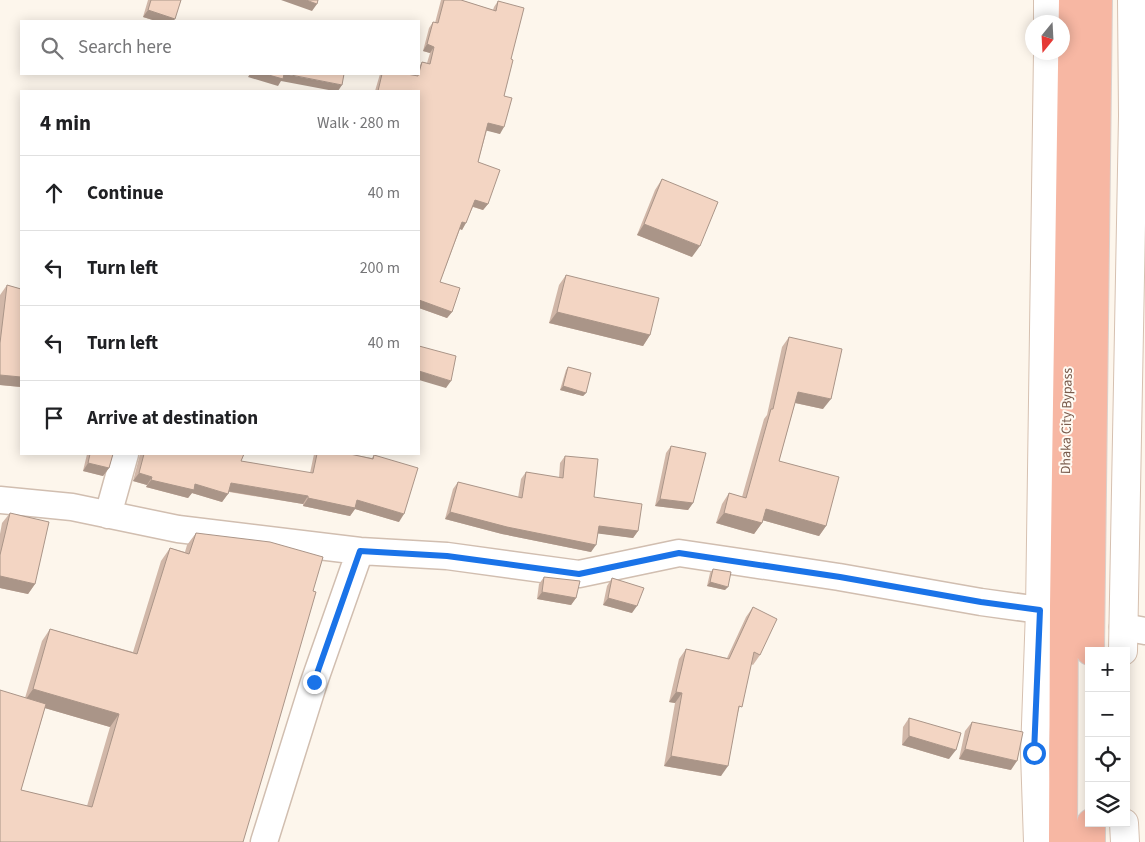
<!DOCTYPE html>
<html lang="en">
<head>
<meta charset="utf-8">
<style>
  body { margin:0; font-family:"Source Sans 3",sans-serif; background:#f2f2f2; color:#202124 }
  .controls { position:absolute; right:15px; bottom:15px; display:grid; overflow:hidden; border-radius:0px; box-shadow:0 2px 12px #0003 }
  .controls button { width:45px; height:45px; display:grid; place-items:center; padding:0; border:0; border-bottom:1px solid #e0e0e0; background:#fff; color:#202124; font:25px sans-serif }
  .compass { position:absolute; left:1025px; top:15px; width:45px; height:45px; border-radius:50%; background:#fff; box-shadow:0 2px 12px #0003; rotate:198deg }
  .stop { position:absolute; width:15px; height:15px; margin:-11px; border:4px solid #1a73e8; border-radius:50%; background:#fff }
  .stop.end { background:#1a73e8; border-color:#fff; box-shadow:0 1px 5px #0008 }
  .list { margin:0; padding:0; list-style:none }
  h2 { display:flex; justify-content:space-between; align-items:center; height:65px; margin:0; padding:0 20px; font-size:21px }
  h2 small { font-size:16px; font-weight:400; color:#757577 }
  .list li { display:grid; grid-template-columns:32px 1fr auto; gap:15px; align-items:center; box-sizing:border-box; height:75px; padding:0 20px; border-top:1px solid #e0e0e0 }
  .list b { display:block; font-size:19px; white-space:nowrap }
  .list em { font-size:16px; font-style:normal; color:#757577 }
  .icon { flex:none; width:28px; height:28px; fill:none; stroke:currentColor; stroke-width:2; stroke-linecap:round; stroke-linejoin:round }
  .map { position:relative; flex:none; width:1145px; height:842px; overflow:hidden }
  .search { position:absolute; background:#fff; box-shadow:0 2px 12px #0003; left:20px; top:20px; width:400px; height:55px; display:flex; align-items:center; gap:12px; box-sizing:border-box; padding:0 18px; border-radius:0px; color:#757577; font-size:19px }
  .panel { position:absolute; background:#fff; box-shadow:0 2px 12px #0003; left:20px; top:90px; width:400px; height:365px; border-radius:0px }
  .map>svg:first-child { display:block }
  .lines { fill:none; stroke-linecap:round; stroke-linejoin:round }
  .street-casing { stroke:#d1beb0; stroke-width:29 }
  .secondary-casing { stroke:#d6c0b0; stroke-width:30 }
  .highway-casing { stroke:#dad1cd; stroke-width:30 }
  .street { stroke:#fff; stroke-width:26 }
  .secondary { stroke:#fff; stroke-width:28 }
  .highway { stroke:#f7b7a3; stroke-width:28 }
  .wall { fill:#d1b7a8; fill-rule:evenodd }
  .shaded-wall { fill:#aa9588 }
  .building { fill:#f3d5c3; stroke:#aa9588 }
  .route { stroke:#1a73e8; stroke-width:6 }
  .labels { text-anchor:middle; dominant-baseline:central; stroke-width:4; stroke-linejoin:round; paint-order:stroke }
  .street-label { font-size:14px; fill:#7a5c4d; stroke:#fffaf3 }
</style>
</head>
<body>
<div class="map">
<svg width="1145" height="842" viewBox="0 0 1145 842">
  <rect width="100%" height="100%" fill="#fdf6ec"/>
  <g class="lines">
    <g class="street-casing">
      <path id="street" d="M0 500 72 507 178 529 360 551 447 556 579 574 679 553 839 577 981 602 1040 610
        M108 515 125 454
        M1123 627 1145 631
        M264 842 314 682 360 551"/>
    </g>
    <g class="secondary-casing">
      <path id="secondary" d="M1048 22V0
        M1123 651 1133 116 1132 0
        M1124 823 1125 842
        M1038 842 1035 753 1040 610 1048 52"/>
    </g>
    <g class="highway-casing">
      <path id="highway" d="M1090 651 1098 0
        M1063 842 1064 606 1073 0
        M1091 842V823"/>
    </g>
    <use href="#street" class="street"/>
    <use href="#secondary" class="secondary"/>
    <use href="#highway" class="highway"/>
  </g>
  <path class="wall" d="M148 0H181L173 21H156L143 17Z
    M441 0H461L493 10 494 7 498 1 511 59 504 96 500 134 487 130 478 162 488 204 483 210 473 207 462 230 460 229 440 282 452 312 447 318 419 308V91H375L380 74H407L416 76V74H419V67L422 62 427 63 430 53 423 51 429 28 433 22 435 23Z
    M662 179 692 257 637 235 655 190Z
    M566 275 650 335 643 346 549 323 559 285Z
    M7 285 21 289V387L0 385V295Z
    M789 337 823 409 795 403 779 461 826 526 819 536 762 520V523L754 534 716 523 722 504 729 493 742 497 764 419 767 415 782 347Z
    M568 367 586 393 583 396 560 390 566 370Z
    M671 446 693 503 688 510 655 506 666 453Z
    M87 454H113L109 468 103 476 83 471Z
    M140 454H244L241 461 310 473 314 454H350L372 458 374 455 399 522 355 509 350 516 303 506V504L229 492 222 502 192 493 188 498 146 487 147 485 133 481 139 458Z
    M565 456 594 497 638 531 633 538 598 533 591 552 502 534 445 519 453 489 458 482 518 498 521 479 526 472 559 478 560 463Z
    M10 513 35 584 28 594 0 588V534L2 523Z
    M196 533 243 842H0L25 698 42 641 50 629 133 652 161 561 170 548 185 552 187 545ZM45 708 110 727 87 806 21 790Z
    M713 569 725 590 707 586 710 573Z
    M544 577 576 598 571 605 537 599 539 584Z
    M612 578 632 613 603 605 607 586Z
    M753 607 760 655 753 665 751 664 721 776 664 766 675 703 669 702 679 659 686 649 727 658 746 617Z
    M909 718 949 759 902 745 903 727Z
    M972 722 1011 770 959 759 965 731Z"/>
  <path class="shaded-wall" d="M281 0H306L317 4 312 11Z
    M148 10 175 19 173 21H156L143 17Z
    M427 44 434 47 430 53 423 51Z
    M250 74H284L342 85 338 91H334L281 81 278 86 248 77Z
    M488 123 504 127 500 134 484 130Z
    M475 200 488 204 483 210 471 206Z
    M462 222 466 223 462 230 458 228Z
    M644 224 700 246 692 257 637 235Z
    M419 300 452 312 447 318 419 308Z
    M557 312 650 335 643 346 549 323Z
    M419 371 451 381 446 388 419 380Z
    M0 375 21 377V387L0 385Z
    M563 386 586 393 583 396 560 390Z
    M798 392 831 399 823 409 791 402Z
    M88 463 109 468 103 476 83 471Z
    M139 473 152 477 147 485 133 481Z
    M151 480 195 484 228 494 222 502 192 493 188 498 146 487Z
    M231 483 308 496 303 504 226 491Z
    M308 498 357 500 404 514 399 522 355 509 350 516 303 506Z
    M660 499 693 503 688 510 655 506Z
    M766 509 826 526 819 536 758 519Z
    M450 512 596 545 591 552 502 534 445 519Z
    M724 513 762 523 754 534 716 523Z
    M599 526 638 531 633 538 594 533Z
    M0 576 35 584 28 594 0 588Z
    M710 582 728 587 725 590 707 586Z
    M542 592 576 598 571 605 537 599Z
    M608 598 637 606 632 613 603 605Z
    M33 689 119 714 110 727 24 702Z
    M676 692 682 693 675 703 669 702Z
    M909 736 956 750 949 759 902 745Z
    M965 749 1017 761 1011 770 959 759Z
    M671 756 728 766 721 776 664 766Z"/>
  <path class="building" d="M151 0H181L175 19 148 10Z
    M306 0H318L317 4Z
    M444 0H461L496 11 498 1 524 8 511 59 513 60 504 96 512 98 504 127 488 123 478 162 500 170 488 204 475 200 466 223 462 222 440 282 460 288 452 312 419 300V91H378L382 74H407L418 76 422 62 430 64 434 47 427 44 433 22 438 23Z
    M265 74H284L283 79Z
    M286 74H344L342 85Z
    M662 179 718 202 700 246 644 224Z
    M566 275 659 298 650 335 557 312Z
    M7 285 21 289V377L0 375V343Z
    M789 337 842 349 831 399 798 392 779 461 839 477 826 526 766 509 762 523 724 513 729 493 746 498 771 409H773Z
    M419 346 456 356 451 381 419 371Z
    M568 367 591 373 586 393 563 386Z
    M671 446 706 453 693 503 660 499Z
    M90 454H113L109 468 88 463Z
    M144 454H244L241 461 313 473 317 454H350L373 459 374 455 418 468 404 514 357 500 355 508 308 498V496L231 483 228 494 195 484 194 490 151 480 152 477 139 473Z
    M565 456 598 459 594 497 642 504 638 531 599 526 596 545 507 527 450 512 458 482 522 498 526 472 563 478Z
    M10 513 49 522 35 584 0 576V555Z
    M196 533 270 542 323 557 313 591 316 592 269 755 243 842H0V690L46 704 21 790 92 807 119 714 33 689 50 629 137 654 170 548 189 554Z
    M713 569 731 572 728 587 710 582Z
    M544 577 580 581 576 598 542 592Z
    M612 578 644 588 637 606 608 598Z
    M753 607 777 619 760 655 754 652 742 707 739 706 728 766 671 756 682 693 676 692 686 649 729 659Z
    M909 718 961 733 956 750 909 736Z
    M972 722 1023 732 1017 761 965 749Z"/>
  <g class="lines">
    <path class="route" d="M314 682 360 551 447 556 579 574 679 553 840 577 981 602 1040 610 1034 753"/>
  </g>
  <g class="labels">
    <g class="street-label">
      <text transform="translate(1067 421) rotate(-89)">Dhaka City Bypass</text>
    </g>
  </g>
</svg>
<div class="controls">
<button>+</button>
<button>−</button>
<button><svg class="icon" aria-label="locate" viewBox="0 0 24 24"><circle cx="12" cy="12" r="6"/><path d="M12 2v4M12 18v4M2 12h4M18 12h4"/></svg></button>
<button><svg class="icon" aria-label="layers" viewBox="0 0 24 24"><path d="M12 4l9 5-9 5-9-5zM3 14l9 5 9-5"/></svg></button>
</div>
<svg class="compass" viewBox="-18 -18 36 36"><path d="M0-13l5 13h-10z" fill="#e53935"/><path d="M0 13l5-13h-10z" fill="#757577"/></svg>
<div class="stop" style="left:1034px;top:753px"></div>
<div class="stop end" style="left:314px;top:682px"></div>
<div class="search"><svg class="icon" aria-label="search" viewBox="0 0 24 24"><circle cx="10" cy="10" r="6"/><path d="M15 15l6 6"/></svg>Search here</div>
<section class="panel">
<h2>4 min<small>Walk · 280 m</small></h2>
<ul class="list">
<li><svg class="icon" aria-label="ahead" viewBox="0 0 24 24"><path d="M12 20V5M6 11l6-6 6 6"/></svg><div><b>Continue</b></div><em>40 m</em></li>
<li><svg class="icon" aria-label="left" viewBox="0 0 24 24"><path d="M17 20v-9H6M10 6l-5 5 5 5"/></svg><div><b>Turn left</b></div><em>200 m</em></li>
<li><svg class="icon" aria-label="left" viewBox="0 0 24 24"><path d="M17 20v-9H6M10 6l-5 5 5 5"/></svg><div><b>Turn left</b></div><em>40 m</em></li>
<li><svg class="icon" aria-label="arrive" viewBox="0 0 24 24"><path d="M6 21V4h12l-3 4 3 4H6"/></svg><div><b>Arrive at destination</b></div></li>
</ul>
</section>
</div>
</body>
</html>
